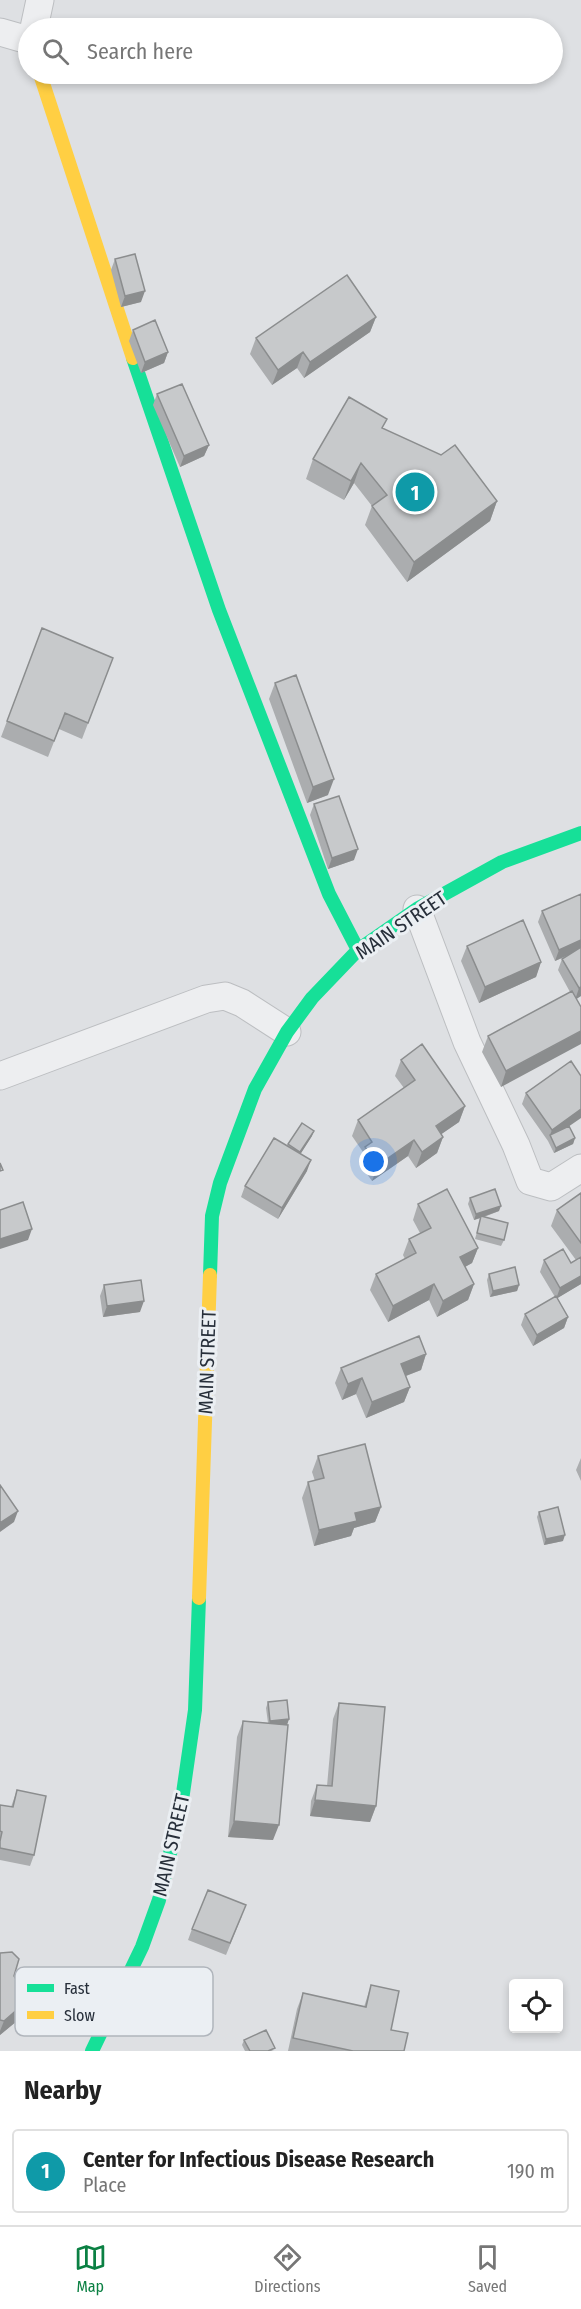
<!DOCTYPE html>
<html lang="en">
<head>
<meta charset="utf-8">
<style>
  body { margin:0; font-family:"Fira Sans Condensed",sans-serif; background:#f2f2f2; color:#222 }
  .controls { position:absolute; right:18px; bottom:18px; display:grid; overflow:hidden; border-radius:6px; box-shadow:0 3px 9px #0003 }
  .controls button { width:54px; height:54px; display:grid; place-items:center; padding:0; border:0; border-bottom:2px solid #e0e0e0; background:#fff; color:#222; font:30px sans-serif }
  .you { position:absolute; left:374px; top:1162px; width:21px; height:21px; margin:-15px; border:4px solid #fff; border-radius:50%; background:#1a73e8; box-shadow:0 0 0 9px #1a73e833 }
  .badge { display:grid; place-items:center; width:39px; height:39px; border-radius:50%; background:#0b8043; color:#fff; font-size:20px; font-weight:700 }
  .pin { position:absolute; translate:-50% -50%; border:3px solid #fff; box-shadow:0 2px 6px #0006 }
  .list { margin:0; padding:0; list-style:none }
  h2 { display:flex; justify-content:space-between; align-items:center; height:78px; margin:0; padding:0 24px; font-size:26px }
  h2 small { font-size:20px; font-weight:400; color:#767676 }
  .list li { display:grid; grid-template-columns:39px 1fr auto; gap:18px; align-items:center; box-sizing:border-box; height:84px; margin:0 12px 12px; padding:0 12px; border:2px solid #e0e0e0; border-radius:6px }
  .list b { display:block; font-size:22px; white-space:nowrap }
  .list p { margin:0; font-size:20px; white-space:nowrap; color:#767676 }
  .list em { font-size:20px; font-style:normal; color:#767676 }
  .icon { flex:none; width:33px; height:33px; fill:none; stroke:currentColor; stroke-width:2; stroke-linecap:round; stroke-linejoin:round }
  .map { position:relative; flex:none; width:581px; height:2051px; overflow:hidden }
  .search { position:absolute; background:#fff; box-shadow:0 3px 9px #0003; left:18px; right:18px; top:18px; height:66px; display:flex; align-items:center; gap:15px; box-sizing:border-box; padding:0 21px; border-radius:33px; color:#767676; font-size:22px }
  .sheet { height:174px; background:#fff }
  nav { display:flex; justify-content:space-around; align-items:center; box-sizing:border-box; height:84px; border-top:2px solid #e0e0e0; background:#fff; font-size:16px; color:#767676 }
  nav a { display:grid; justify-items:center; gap:3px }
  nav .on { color:#0b8043 }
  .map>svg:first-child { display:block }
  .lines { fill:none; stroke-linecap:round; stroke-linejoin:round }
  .street-casing { stroke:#bcbec1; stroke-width:29 }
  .street { stroke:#edeef0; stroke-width:27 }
  .fast { stroke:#16e098; stroke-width:14 }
  .slow { stroke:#ffcf43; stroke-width:14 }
  .wall { fill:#abadaf }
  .shaded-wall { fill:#8b8d8e }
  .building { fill:#c7c9cb; stroke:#8b8d8e; stroke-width:1.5 }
  .labels { text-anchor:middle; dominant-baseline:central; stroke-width:6; stroke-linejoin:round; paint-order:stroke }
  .street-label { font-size:20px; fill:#272f3a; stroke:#ebeff3 }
  .key { fill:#ebeff3; stroke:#b0b5bc; stroke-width:1.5 }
  .key-label { font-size:16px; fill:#272f3a }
</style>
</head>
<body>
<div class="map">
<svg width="581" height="2051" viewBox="0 0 581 2051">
  <rect width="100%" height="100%" fill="#dee0e3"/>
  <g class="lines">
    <g class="street-casing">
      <path id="street" d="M34 28 40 0
        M0 32 28 40
        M417 909 467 1042 516 1145 530 1181 551 1187 581 1168
        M0 1076 206 999 225 996 242 1003 287 1032"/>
    </g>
    <use href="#street" class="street"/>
    <path class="fast" d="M133 358 219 610 329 894 358 950
      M210 1275 212 1216 220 1183 255 1089 287 1032 312 998 358 950 417 909 502 862 581 833
      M92 2051 142 1947 159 1900 181 1807 195 1710 199 1598"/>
    <path class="slow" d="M40 74 133 358
      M199 1598 210 1275"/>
  </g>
  <path class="wall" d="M115 259 141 302 121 307 111 270Z
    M376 317 370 332 304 378 297 368 272 385 250 354 256 338Z
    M133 330 168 352 164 363 141 373 129 341Z
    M157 394 209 445 204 456 180 467 153 405Z
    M383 429 497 501 490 521 407 582 365 525 372 506 354 483 344 500 306 479 313 459Z
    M42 628 113 658 82 739 59 729 48 757 1 737Z
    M275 683 328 795 307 803 269 699Z
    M314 804 354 860 328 869 310 815Z
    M581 894V996L576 998 501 1087 482 1052 488 1036 570 992 558 970 562 959 569 955 555 961 538 922 542 911Z
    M467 946 541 962 536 977 479 1003 461 961Z
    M401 1060 465 1106 459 1122 441 1134 443 1137 437 1153 416 1168 408 1156 372 1181 359 1163 363 1152 352 1136 358 1120 404 1088 395 1076Z
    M526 1093 569 1126 575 1138 573 1144 554 1153 548 1141 522 1104Z
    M312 1136 300 1154 307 1171 278 1219 241 1197 245 1186 287 1146 288 1144Z
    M581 1193V1284L557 1298 568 1317 564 1328 533 1346 521 1325 525 1314 555 1297 540 1272 544 1260 571 1263 576 1260 551 1226 557 1210Z
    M470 1198 499 1211 484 1217 504 1240 501 1246 475 1239 481 1218 474 1220 468 1204Z
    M418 1204 478 1248 472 1263 465 1267 474 1284 468 1300 437 1317 429 1300 388 1322 370 1290 376 1274 405 1259 403 1255 409 1239 420 1233 413 1220Z
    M489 1274 519 1285 517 1291 490 1297 487 1280Z
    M104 1285 140 1312 103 1317 100 1296Z
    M426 1354 421 1370 406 1376 410 1387 404 1402 366 1418 356 1394 342 1400 335 1383 341 1368Z
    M318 1456 381 1507 375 1522 354 1528 351 1536 314 1546 302 1498 308 1482 315 1481 312 1472Z
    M581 1458V1481L576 1470Z
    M539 1512 563 1541 544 1545 537 1517Z
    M268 1702 289 1719 287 1724 273 1840 228 1837 237 1737 243 1721 268 1723 266 1708Z
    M339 1703 376 1806 370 1822 310 1816 311 1801 317 1785 327 1786 333 1719Z
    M17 1790 34 1855 30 1866 0 1860V1805L11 1807Z
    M242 1916 226 1955 188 1940 192 1929Z
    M0 1953 28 2000 23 2016 0 2035Z
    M371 1985 391 2030 404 2051H288L297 2009 303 1993 364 2007Z
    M244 2040 274 2051H245L242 2045Z"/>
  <path class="shaded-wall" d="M145 291 141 302 121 307 125 296Z
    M376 317 370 332 304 378 310 362Z
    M168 352 164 363 141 373 145 362Z
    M303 352 297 368 272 385 278 370Z
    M209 445 204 456 180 467 184 456Z
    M361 463 354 483 344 500 351 481Z
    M497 501 490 521 407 582 414 562Z
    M334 779 328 795 307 803 313 787Z
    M358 849 354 860 328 869 332 858Z
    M581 940V949L555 961 559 950Z
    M541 962 536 977 479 1003 485 987Z
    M581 987V996L575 1000 579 988Z
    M581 1031V1044L501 1087 506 1071Z
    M465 1106 459 1122 430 1142 436 1126Z
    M581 1109V1118L552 1138 550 1135 552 1130Z
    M314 1131 312 1136 298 1158 300 1152Z
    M443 1137 437 1153 416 1168 422 1152Z
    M575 1138 573 1144 554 1153 556 1148Z
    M414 1140 408 1156 372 1181 378 1165Z
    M311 1160 307 1171 278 1219 282 1208Z
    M501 1206 499 1211 474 1220 476 1214Z
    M32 1229 28 1240 0 1249V1239Z
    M478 1248 472 1263 454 1273 460 1257Z
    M581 1276V1284L556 1299 560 1288Z
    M434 1284 429 1300 388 1322 393 1306Z
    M474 1284 468 1300 437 1317 443 1301Z
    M519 1285 517 1291 490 1297 493 1291Z
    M144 1301 140 1312 103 1317 107 1306Z
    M568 1317 564 1328 533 1346 537 1335Z
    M426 1354 421 1370 395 1380 401 1364Z
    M362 1378 356 1394 342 1400 348 1384Z
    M410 1387 404 1402 366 1418 372 1402Z
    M381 1507 375 1522 354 1528 351 1536 314 1546 319 1530 355 1513Z
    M18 1511 14 1522 0 1532V1523Z
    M565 1535 563 1541 544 1545 546 1539Z
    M289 1719 287 1725 268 1727 270 1721Z
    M315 1800 376 1806 370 1822 310 1816Z
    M234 1821 279 1825 273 1840 228 1837Z
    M28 2000 23 2016 0 2035V2031L4 2021Z"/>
  <path class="building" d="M135 254 145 291 125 296 115 259Z
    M347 275 376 317 310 362 303 352 278 370 256 338Z
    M155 320 168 352 145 362 133 330Z
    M182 384 209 445 184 456 157 394Z
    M349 397 387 419 382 428 441 455 455 445 497 501 414 562 372 506 387 495 361 463 351 481 313 459Z
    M42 628 113 658 88 723 65 713 54 741 7 721Z
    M296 675 334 779 313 787 275 683Z
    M339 796 358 849 332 858 314 804Z
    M581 894V940L559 950 542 911Z
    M523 920 541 962 485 987 467 946Z
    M581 947V987L579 988 562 959Z
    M572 991 581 1007V1031L506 1071 488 1036Z
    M422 1044 465 1106 436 1126 443 1137 422 1152 414 1140 378 1165 365 1147 372 1142 358 1120 415 1080 401 1060Z
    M571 1061 581 1076V1109L552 1130 526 1093Z
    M302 1123 314 1131 300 1152 288 1144Z
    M569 1126 575 1138 556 1148 550 1135Z
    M274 1138 311 1160 282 1208 245 1186Z
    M0 1163 3 1170 0 1171Z
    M447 1189 478 1248 460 1257 474 1284 443 1301 434 1284 393 1306 376 1274 416 1253 409 1239 431 1228 418 1204Z
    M495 1189 501 1206 476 1214 470 1198Z
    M581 1193V1243L557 1210Z
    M23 1202 32 1229 0 1239V1210Z
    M481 1216 508 1223 504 1240 477 1233Z
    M563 1249 571 1263 581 1257V1276L560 1288 544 1260Z
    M515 1267 519 1285 493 1291 489 1274Z
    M141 1280 144 1301 107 1306 104 1285Z
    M556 1296 568 1317 537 1335 525 1314Z
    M419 1336 426 1354 401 1364 410 1387 372 1402 362 1378 348 1384 341 1368Z
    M365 1444 381 1507 355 1513 357 1521 319 1530 308 1482 324 1478 318 1456Z
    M0 1485 18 1511 0 1523Z
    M558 1507 565 1535 546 1539 539 1512Z
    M287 1700 289 1719 270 1721 268 1702Z
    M339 1703 385 1707 376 1806 315 1800 317 1785 332 1786Z
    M243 1721 288 1725 279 1825 234 1821Z
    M17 1790 46 1796 34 1855 0 1848V1841L2 1832 0 1831V1805L13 1807Z
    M208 1890 246 1905 230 1943 192 1929Z
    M12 1952 19 1959 14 1976 28 2000 4 2021 0 2020V1953Z
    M371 1985 399 1991 391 2030 408 2033 404 2051H353L293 2038 303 1993 366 2007Z
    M266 2030 275 2048 268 2051H250L244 2040Z"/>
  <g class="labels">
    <g class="street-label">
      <text transform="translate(401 925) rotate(-34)">MAIN STREET</text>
      <text transform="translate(207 1362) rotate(-88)">MAIN STREET</text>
      <text transform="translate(171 1845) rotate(-77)">MAIN STREET</text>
    </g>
  </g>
  <rect x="15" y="1967" width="198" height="69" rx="9" class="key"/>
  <rect x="27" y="1984" width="27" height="8" fill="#16e098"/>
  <rect x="27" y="2011" width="27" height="8" fill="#ffcf43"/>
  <g class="key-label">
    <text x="64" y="1994">Fast</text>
    <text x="64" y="2021">Slow</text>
  </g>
</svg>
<div class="controls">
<button><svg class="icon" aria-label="locate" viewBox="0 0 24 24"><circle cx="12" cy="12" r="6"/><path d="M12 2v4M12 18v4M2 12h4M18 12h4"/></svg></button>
</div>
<div class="you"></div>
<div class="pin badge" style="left:415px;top:492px;background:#0f9aa8">1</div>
<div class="search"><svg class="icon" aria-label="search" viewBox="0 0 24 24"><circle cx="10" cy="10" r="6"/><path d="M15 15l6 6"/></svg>Search here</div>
</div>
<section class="sheet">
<h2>Nearby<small></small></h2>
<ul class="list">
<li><span class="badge" style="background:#0f9aa8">1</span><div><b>Center for Infectious Disease Research</b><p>Place</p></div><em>190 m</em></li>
</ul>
</section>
<nav>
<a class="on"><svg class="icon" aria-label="map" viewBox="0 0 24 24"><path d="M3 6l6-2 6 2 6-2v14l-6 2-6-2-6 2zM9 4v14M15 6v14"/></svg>Map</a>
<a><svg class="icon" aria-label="directions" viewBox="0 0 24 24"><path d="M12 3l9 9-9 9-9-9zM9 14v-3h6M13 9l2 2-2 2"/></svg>Directions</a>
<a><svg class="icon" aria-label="saved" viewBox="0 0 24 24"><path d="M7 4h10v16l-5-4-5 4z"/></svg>Saved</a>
</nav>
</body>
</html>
